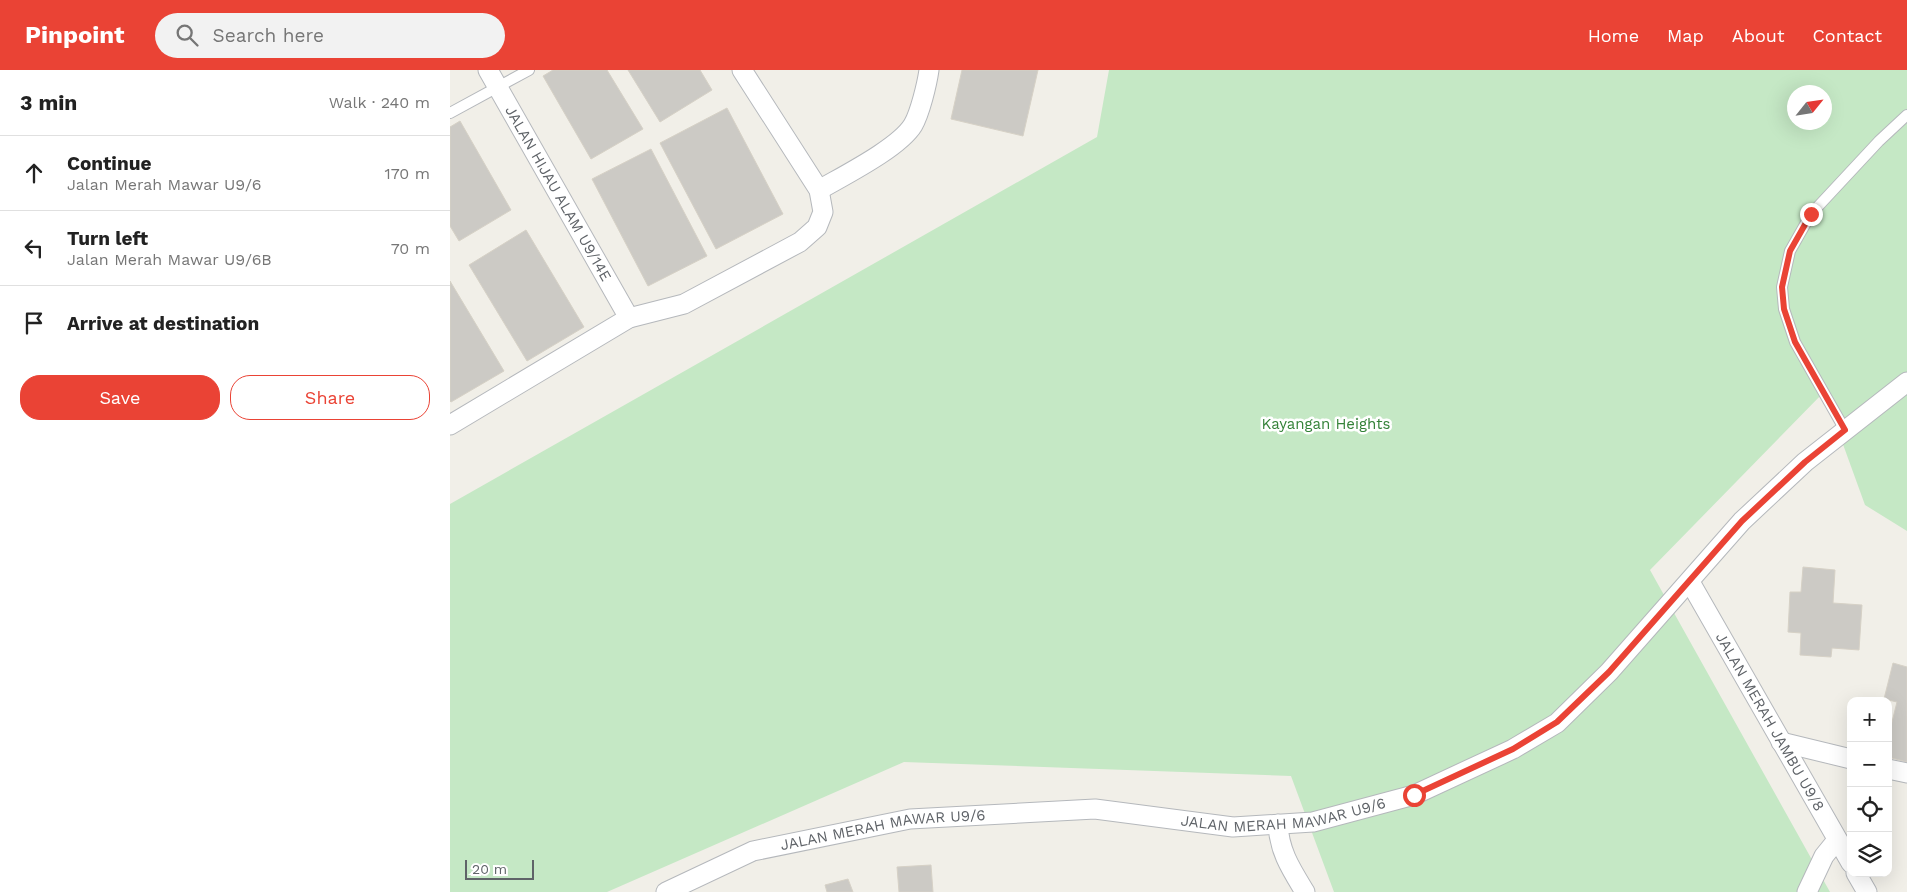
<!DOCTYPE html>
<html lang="en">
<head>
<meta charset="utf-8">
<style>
  body { margin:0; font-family:"Work Sans",sans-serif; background:#f2f2f2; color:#222 }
  .controls { position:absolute; right:15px; bottom:15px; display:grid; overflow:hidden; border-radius:10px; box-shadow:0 5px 20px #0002 }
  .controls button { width:45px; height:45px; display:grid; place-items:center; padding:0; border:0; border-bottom:1px solid #e0e0e0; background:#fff; color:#222; font:25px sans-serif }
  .compass { position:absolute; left:1337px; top:15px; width:45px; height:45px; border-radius:50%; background:#fff; box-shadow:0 5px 20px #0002; rotate:60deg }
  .scale { position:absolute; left:15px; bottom:12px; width:69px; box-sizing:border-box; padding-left:5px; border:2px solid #5f6368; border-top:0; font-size:14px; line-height:18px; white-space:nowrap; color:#5f6368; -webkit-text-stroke:4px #fff; paint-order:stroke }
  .stop { position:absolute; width:15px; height:15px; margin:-11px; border:4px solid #ea4335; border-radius:50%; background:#fff }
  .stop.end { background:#ea4335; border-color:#fff; box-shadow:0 1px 5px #0008 }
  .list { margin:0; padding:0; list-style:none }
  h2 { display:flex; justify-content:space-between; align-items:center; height:65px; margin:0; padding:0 20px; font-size:21px }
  h2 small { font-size:16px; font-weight:400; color:#767676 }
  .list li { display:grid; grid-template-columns:32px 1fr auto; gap:15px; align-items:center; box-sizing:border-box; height:75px; padding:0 20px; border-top:1px solid #e0e0e0 }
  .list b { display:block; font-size:19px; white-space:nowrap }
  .list p { margin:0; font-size:16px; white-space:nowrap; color:#767676 }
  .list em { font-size:16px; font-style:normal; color:#767676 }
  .actions { display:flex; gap:10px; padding:15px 20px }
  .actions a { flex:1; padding:11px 0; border:1px solid #ea4335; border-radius:20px; text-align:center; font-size:18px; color:#ea4335 }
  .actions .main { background:#ea4335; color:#fff }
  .icon { flex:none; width:28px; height:28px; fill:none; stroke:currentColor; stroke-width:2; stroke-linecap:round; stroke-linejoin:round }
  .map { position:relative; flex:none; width:1457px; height:822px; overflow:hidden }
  header { display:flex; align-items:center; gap:30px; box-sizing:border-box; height:70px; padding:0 25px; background:#ea4335; color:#fff }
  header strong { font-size:24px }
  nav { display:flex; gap:28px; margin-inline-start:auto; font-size:18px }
  .search { width:350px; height:45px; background:#f2f2f2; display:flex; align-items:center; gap:12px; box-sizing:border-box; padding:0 18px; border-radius:28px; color:#767676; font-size:19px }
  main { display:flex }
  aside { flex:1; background:#fff }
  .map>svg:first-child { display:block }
  .green { fill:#c5e8c5; fill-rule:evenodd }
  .building { fill:#cccac5; stroke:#d6d1c6 }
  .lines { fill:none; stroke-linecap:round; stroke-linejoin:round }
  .service-casing { stroke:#b5b8bc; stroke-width:12 }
  .minor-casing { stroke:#b5b8bc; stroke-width:21 }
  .service { stroke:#fff; stroke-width:10 }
  .minor { stroke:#fff; stroke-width:19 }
  .route { stroke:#ea4335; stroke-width:6 }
  .labels { text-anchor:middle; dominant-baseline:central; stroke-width:5; stroke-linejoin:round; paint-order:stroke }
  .street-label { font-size:15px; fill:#5f6368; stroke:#fff }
  .park-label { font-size:15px; fill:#348238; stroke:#fff }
</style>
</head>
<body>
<header>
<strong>Pinpoint</strong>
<div class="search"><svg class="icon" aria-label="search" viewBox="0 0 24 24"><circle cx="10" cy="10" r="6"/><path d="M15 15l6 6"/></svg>Search here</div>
<nav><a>Home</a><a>Map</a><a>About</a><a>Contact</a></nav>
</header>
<main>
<aside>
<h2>3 min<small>Walk · 240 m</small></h2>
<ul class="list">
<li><svg class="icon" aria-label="ahead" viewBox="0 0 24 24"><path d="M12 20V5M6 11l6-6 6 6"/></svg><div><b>Continue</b><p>Jalan Merah Mawar U9/6</p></div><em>170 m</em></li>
<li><svg class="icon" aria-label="left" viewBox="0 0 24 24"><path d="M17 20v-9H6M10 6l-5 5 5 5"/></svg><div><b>Turn left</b><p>Jalan Merah Mawar U9/6B</p></div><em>70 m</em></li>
<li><svg class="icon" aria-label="arrive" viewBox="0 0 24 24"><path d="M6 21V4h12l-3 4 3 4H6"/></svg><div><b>Arrive at destination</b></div></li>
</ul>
<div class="actions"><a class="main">Save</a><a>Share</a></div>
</aside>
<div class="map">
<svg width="1457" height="822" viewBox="0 0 1457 822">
  <rect width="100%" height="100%" fill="#f1efe8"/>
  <path class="green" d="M659 0H1457V461L1415 435 1374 322 1200 500 1380 822H884L841 706 454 692 157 822H0V434L647 67ZM1344 22H1374V52H1344Z"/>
  <path class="building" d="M103 0H157L193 59 141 89 93 6Z
    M178 0H250L262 20 210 52Z
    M512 0H588L573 66 501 49Z
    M277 38 333 144 266 179 210 73Z
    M10 51 61 140 9 171 0 156V57Z
    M201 79 257 186 198 216 142 109Z
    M76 160 134 257 77 291 19 195Z
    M0 211 54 301 1 332 0 331Z
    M1353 497 1385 500 1383 533 1412 535 1409 580 1382 578 1381 587 1350 585 1351 563 1338 562 1340 522H1351Z
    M1443 593 1457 597V692L1438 687V668L1447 632 1434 629Z
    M481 795 483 822H449L447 797Z
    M398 809 403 822H377L375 815Z"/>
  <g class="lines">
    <g class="service-casing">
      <path id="service" d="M0 43 79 0
        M1395 360 1345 272 1334 239 1332 217 1340 181 1361 144 1429 71 1457 45"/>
    </g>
    <g class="minor-casing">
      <g id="minor">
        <path id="s1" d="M38 0 179 248"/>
        <path d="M369 120C393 106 449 78 463 55 470 43 477 14 479 0"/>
        <path d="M0 355 179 248 234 234 350 172 367 157 373 142 369 120 292 0"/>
        <path id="s2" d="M1240 512 1401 793"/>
        <path d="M1331 672 1401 689"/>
        <path d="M1438 699 1457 703"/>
        <path d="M828 754C829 781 841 799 855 822"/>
        <path d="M1406 803 1417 822"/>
        <path id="s3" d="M216 822 303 781 460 749 645 739 783 757 863 752 964 725 1063 679 1107 653 1159 602 1292 451 1355 392 1457 312"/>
        <path d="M1357 822 1374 786 1387 770"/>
      </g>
    </g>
    <use href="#service" class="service"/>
    <use href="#minor" class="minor"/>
  </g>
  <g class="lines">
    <path class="route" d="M964 725 1063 679 1107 652 1159 602 1292 451 1355 392 1395 360 1345 272 1334 239 1332 217 1340 181 1361 144"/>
  </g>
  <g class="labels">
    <g class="street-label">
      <text stroke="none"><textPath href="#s1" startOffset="142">JALAN HIJAU ALAM U9/14E</textPath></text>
      <text stroke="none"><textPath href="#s2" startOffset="161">JALAN MERAH JAMBU U9/8</textPath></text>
      <text stroke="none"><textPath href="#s3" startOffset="632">JALAN MERAH MAWAR U9/6</textPath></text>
      <text stroke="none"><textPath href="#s3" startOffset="228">JALAN MERAH MAWAR U9/6</textPath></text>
    </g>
    <g class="park-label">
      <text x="876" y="354">Kayangan Heights</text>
    </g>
  </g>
</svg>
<div class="controls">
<button>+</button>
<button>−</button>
<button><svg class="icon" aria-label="locate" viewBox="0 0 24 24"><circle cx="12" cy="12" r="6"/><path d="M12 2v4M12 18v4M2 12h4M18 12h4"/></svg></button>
<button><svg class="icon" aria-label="layers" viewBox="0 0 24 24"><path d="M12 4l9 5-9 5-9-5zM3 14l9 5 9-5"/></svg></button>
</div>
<svg class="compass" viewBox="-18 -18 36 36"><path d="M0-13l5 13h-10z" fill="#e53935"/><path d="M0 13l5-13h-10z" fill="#767676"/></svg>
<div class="scale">20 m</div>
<div class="stop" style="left:964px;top:725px"></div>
<div class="stop end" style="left:1361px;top:144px"></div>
</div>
</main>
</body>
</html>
